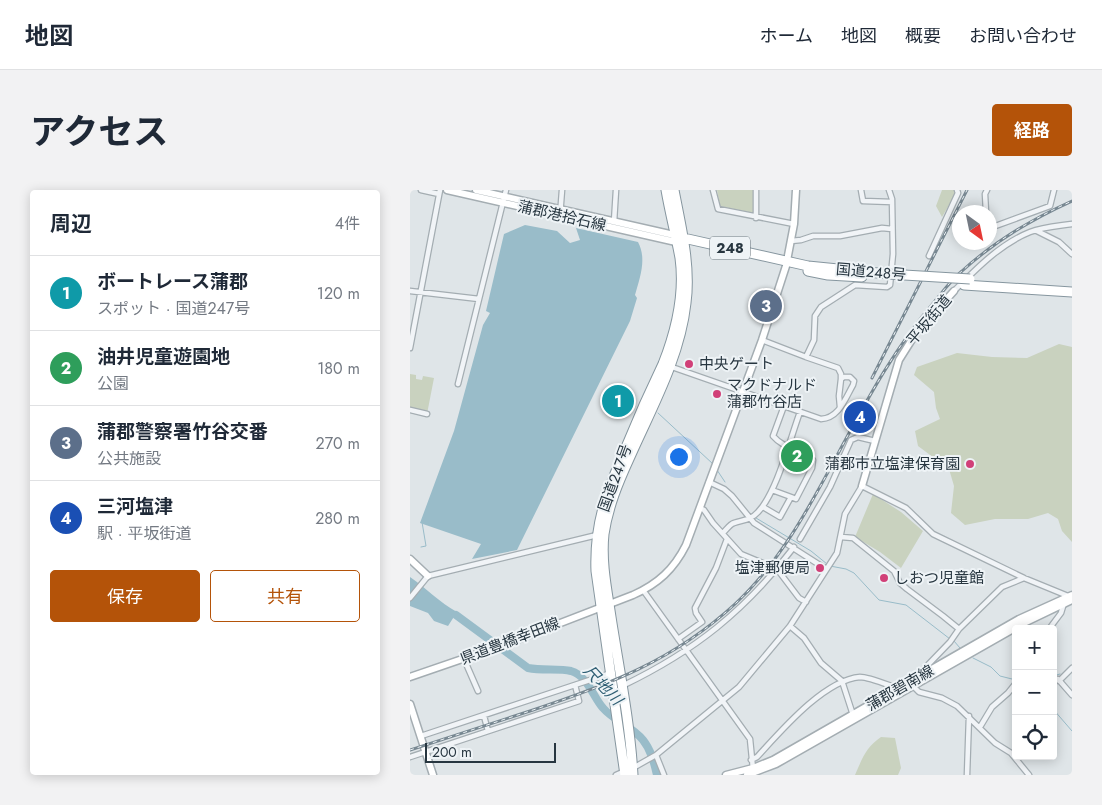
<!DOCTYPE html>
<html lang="ja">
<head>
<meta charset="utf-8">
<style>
  body { margin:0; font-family:Jost,"Noto Sans JP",sans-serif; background:#f2f2f3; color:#1f2937 }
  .controls { position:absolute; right:15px; bottom:15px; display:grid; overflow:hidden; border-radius:5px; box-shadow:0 2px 12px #0003 }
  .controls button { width:45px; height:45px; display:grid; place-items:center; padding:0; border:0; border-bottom:1px solid #e0e1e3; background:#fff; color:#1f2937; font:25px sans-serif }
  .compass { position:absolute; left:542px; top:15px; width:45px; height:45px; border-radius:50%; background:#fff; box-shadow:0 2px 12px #0003; rotate:147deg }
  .scale { position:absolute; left:15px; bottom:12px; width:131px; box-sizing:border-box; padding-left:5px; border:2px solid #273640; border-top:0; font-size:14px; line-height:18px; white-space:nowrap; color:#273640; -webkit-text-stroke:4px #eef3f6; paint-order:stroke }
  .you { position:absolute; left:268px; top:266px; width:18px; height:18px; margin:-12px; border:4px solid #fff; border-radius:50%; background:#1a73e8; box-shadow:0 0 0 8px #1a73e833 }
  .badge { display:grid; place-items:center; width:32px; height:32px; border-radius:50%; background:#b45309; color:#fff; font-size:16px; font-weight:700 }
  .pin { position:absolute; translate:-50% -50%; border:2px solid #fff; box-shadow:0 1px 5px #0006 }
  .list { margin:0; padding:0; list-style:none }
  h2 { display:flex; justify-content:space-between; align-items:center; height:65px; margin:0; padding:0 20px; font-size:21px }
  h2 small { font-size:16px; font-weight:400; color:#747a83 }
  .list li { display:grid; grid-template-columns:32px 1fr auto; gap:15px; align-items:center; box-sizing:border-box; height:75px; padding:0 20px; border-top:1px solid #e0e1e3 }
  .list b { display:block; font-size:19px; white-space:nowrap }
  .list p { margin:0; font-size:16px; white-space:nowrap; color:#747a83 }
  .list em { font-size:16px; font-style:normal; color:#747a83 }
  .actions { display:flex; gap:10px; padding:15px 20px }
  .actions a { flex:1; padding:11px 0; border:1px solid #b45309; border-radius:5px; text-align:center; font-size:18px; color:#b45309 }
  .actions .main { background:#b45309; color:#fff }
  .icon { flex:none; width:28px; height:28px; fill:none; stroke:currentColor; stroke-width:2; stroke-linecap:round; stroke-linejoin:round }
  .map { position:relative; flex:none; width:662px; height:585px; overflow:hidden; border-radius:5px }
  header { display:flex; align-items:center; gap:30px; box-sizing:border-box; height:70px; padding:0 25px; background:#fff; border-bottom:1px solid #e0e1e3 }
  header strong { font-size:24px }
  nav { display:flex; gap:28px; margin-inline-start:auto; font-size:18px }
  .intro { display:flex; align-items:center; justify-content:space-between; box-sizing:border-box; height:120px; padding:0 30px }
  h1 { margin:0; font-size:35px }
  .button { padding:12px 22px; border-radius:5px; background:#b45309; color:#fff; font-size:18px; font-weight:700 }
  main { display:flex; gap:30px; padding:0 30px }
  aside { flex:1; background:#fff; border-radius:5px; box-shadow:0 2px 12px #0003 }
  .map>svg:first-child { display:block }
  .green { fill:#c9d2bf }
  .water { fill:#99bcc9 }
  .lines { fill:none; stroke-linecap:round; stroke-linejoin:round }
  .stream { stroke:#99bcc9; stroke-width:1 }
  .river { stroke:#99bcc9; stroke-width:8 }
  .street-casing { stroke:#a4adb2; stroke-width:7 }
  .secondary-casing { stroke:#a4adb2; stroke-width:9 }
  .highway-casing { stroke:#86969f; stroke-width:11 }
  .street { stroke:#f1f4f7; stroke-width:4.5 }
  .secondary { stroke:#fff; stroke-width:6 }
  .highway { stroke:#fff; stroke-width:9 }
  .rail-casing { stroke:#788892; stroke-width:3 }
  .rail { stroke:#eef3f6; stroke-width:1; stroke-dasharray:4; stroke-linecap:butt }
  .highway-bridge-casing { stroke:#86969f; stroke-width:11; stroke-linecap:butt }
  .highway-bridge { stroke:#fff; stroke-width:9 }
  .poi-dot { fill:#d14078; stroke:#eef3f6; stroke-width:2 }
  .labels { text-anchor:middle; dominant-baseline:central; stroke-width:4; stroke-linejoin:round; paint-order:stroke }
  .shield { fill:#eef3f6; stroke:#636f77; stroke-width:1 }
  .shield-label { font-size:14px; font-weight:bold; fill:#273640 }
  .street-label { font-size:15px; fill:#273640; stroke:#eef3f6 }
  .poi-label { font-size:15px; fill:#273640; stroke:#eef3f6; text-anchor:start }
  .water-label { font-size:16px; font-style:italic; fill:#305f74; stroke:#eef3f6 }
</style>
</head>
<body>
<header>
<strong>地図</strong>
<nav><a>ホーム</a><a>地図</a><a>概要</a><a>お問い合わせ</a></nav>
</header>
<div class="intro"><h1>アクセス</h1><a class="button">経路</a></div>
<main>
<aside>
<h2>周辺<small>4件</small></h2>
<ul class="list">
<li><span class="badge" style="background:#0f9aa8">1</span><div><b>ボートレース蒲郡</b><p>スポット · 国道247号</p></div><em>120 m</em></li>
<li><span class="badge" style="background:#2e9e5b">2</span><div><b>油井児童遊園地</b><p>公園</p></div><em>180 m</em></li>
<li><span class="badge" style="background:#5c6f8a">3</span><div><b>蒲郡警察署竹谷交番</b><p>公共施設</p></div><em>270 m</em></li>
<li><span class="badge" style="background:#1a4fb4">4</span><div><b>三河塩津</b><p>駅 · 平坂街道</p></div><em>280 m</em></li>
</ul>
<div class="actions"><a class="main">保存</a><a>共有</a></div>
</aside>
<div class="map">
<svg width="662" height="585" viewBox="0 0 662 585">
  <rect width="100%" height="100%" fill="#dfe5e8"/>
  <path class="green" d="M307 0H343V23L310 16Z
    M532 0H546V3L532 27 526 16Z
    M649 154 662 157V352L652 341 648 329 638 323 618 329H585L555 335 541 323 544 296 539 279 508 256 505 241 530 229 526 218 524 202 504 185 507 177 547 163 582 167 617 168Z
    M0 184 6 185V189L12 190 13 186 24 188 17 224 0 220Z
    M463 304 491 322 513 341 491 378 470 362 445 347Z
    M471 547 485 548 491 578 488 585H445C452 569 456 557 471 547Z"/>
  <path class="water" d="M115 35 147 41 160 53 170 50 166 38 228 52C237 69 230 87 225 105L227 108 220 131 107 360 62 369 71 354 10 333 44 241 73 135 80 123 76 121 94 44Z
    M0 387C16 398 30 413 47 422L38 436 24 431 18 423 0 416Z"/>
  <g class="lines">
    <path class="stream" d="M248 223 303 274
      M307 280 315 292
      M346 328 401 361 417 374
      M11 357 16 356 12 332
      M420 376 436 379 444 383 469 410 496 415 540 449
      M544 451 550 458
      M563 468 581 477 590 486 606 490
      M643 486 650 484
      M643 519 662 541"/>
    <path class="river" d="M46 425 118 478C132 481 149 478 161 481 178 486 183 507 193 518 204 531 222 536 233 550 241 560 244 572 247 585"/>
    <g class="street-casing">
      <path id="street" d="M11 0 29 4
        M303 0 308 19 384 34
        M346 0V28
        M451 0 453 11 482 12
        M576 22 575 4 577 0
        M150 26 152 0
        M204 32 206 0
        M580 38 640 16 644 0
        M627 41 649 52 662 64
        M381 51 391 50 403 46H430L472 38 482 39
        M519 66 548 3 547 0
        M0 101 69 109
        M544 101C566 79 590 54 620 42 633 37 649 36 662 34
        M352 150 396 167 404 150 405 126 411 117 445 95 477 97 480 95 483 64 482 9 479 0
        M0 158 30 0
        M396 167 428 178 431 184V189
        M259 176 411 229C429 228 435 209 443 195L444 191 440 187H434L431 189 429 206 430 217
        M48 194 96 0
        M374 216 363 246C375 260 390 258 403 270L402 278 386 309 381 307
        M0 220 17 224
        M299 292 314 299 322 306 344 333 416 379
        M353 317 370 327 381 307 362 300
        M290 318 294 320 303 333 331 364 367 379 389 408 396 412
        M313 343C316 340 320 334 324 333 333 330 341 330 348 322 367 302 380 249 390 222
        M431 347 443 348 484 381 490 393 497 399 533 426 549 439
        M390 349 420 297 441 250 448 247 465 251
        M233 400 340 549 343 579
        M0 408 18 386 187 345
        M380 436 394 448 411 473 432 491 443 525
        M639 439 651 423 654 413
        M268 449 292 432 286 423 285 418 306 378 317 349
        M54 469 68 501
        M517 482 512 481 540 452 549 439 592 397 614 388
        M643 489H648L662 505
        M649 491 662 478
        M502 495 509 502 532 508 547 516 585 553 601 563 619 585
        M212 496C285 461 335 421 384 357
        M74 526 78 541
        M570 537 582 517 598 503 606 493
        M11 546 201 483
        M246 565 254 585
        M0 567 169 511 165 495
        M341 570 347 567C371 541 414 490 450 487 459 487 478 495 487 498
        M223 578 246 565 329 497 380 436 427 363 435 324 452 296 496 318 523 344 614 388 658 406
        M206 585 215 581
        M557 585 559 526"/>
    </g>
    <g class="secondary-casing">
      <path id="secondary" d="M37 0 266 52
        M66 0 264 45
        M452 296 489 170 506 143 544 101
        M0 369 18 386
        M0 487 96 454 223 405C248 394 264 379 276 355L352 150 376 76 384 34 386 0
        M0 514 23 585
        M316 585 343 578 363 570 609 429 662 405
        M337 585 366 574 614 433 662 410"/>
    </g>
    <g class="highway-casing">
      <path id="highway" d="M269 47 398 76 478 84
        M398 81 418 85 452 87
        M554 95 662 102
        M215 585 186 381C184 331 198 299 217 255 228 228 240 201 253 174 266 141 275 104 270 68 266 46 260 23 256 0
        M223 585C220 532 209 479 201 427 197 400 191 372 194 344 198 317 208 293 219 269 241 219 270 168 276 113 281 75 271 37 264 0"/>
    </g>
    <use href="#street" class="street"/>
    <use href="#secondary" class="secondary"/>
    <use href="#highway" class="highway"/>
    <g class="rail-casing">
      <path id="rail" d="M462 188 557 0
        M0 560C40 547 80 534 120 521 198 495 263 471 325 414 372 370 401 314 431 258 459 206 486 156 525 111 534 100 542 89 552 81 585 51 622 29 662 11"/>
    </g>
    <use href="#rail" class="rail"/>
    <g class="highway-bridge-casing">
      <path id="highway-bridge" d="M478 84 560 89"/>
    </g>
    <use href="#highway-bridge" class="highway-bridge"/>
  </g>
  <g class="poi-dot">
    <circle cx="279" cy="174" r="5"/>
    <circle cx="307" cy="204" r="5"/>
    <circle cx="560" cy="274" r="5"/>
    <circle cx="410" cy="378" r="5"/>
    <circle cx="474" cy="388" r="5"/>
  </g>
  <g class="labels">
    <rect class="shield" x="300" y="46.5" width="40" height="23" rx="4"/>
    <g class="shield-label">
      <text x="320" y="58">248</text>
    </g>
    <g class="street-label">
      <text transform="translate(152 26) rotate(13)">蒲郡港拾石線</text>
      <text transform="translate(461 82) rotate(5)">国道248号</text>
      <text transform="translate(519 130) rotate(-50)">平坂街道</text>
      <text transform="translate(205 288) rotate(-70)">国道247号</text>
      <text transform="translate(100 451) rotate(-21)">県道豊橋幸田線</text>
      <text transform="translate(490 498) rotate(-30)">蒲郡碧南線</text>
    </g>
    <g class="poi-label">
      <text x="289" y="174">中央ゲート</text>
      <text x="317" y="195">マクドナルド<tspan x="317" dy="17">蒲郡竹谷店</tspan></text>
      <text x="550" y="274" text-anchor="end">蒲郡市立塩津保育園</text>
      <text x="400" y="378" text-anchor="end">塩津郵便局</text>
      <text x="484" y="388">しおつ児童館</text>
    </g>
    <g class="water-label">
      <text transform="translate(193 495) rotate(47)">尺地川</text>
    </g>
  </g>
</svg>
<div class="controls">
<button>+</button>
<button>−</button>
<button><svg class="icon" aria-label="locate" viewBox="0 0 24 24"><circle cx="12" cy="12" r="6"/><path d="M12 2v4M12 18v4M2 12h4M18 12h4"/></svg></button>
</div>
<svg class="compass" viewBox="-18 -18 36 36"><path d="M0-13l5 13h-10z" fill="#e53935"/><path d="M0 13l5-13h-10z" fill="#747a83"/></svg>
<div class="scale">200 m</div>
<div class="you"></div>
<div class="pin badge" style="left:208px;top:211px;background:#0f9aa8">1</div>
<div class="pin badge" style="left:387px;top:266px;background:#2e9e5b">2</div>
<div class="pin badge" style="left:356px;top:116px;background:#5c6f8a">3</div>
<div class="pin badge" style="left:450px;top:227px;background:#1a4fb4">4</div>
</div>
</main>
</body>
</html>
